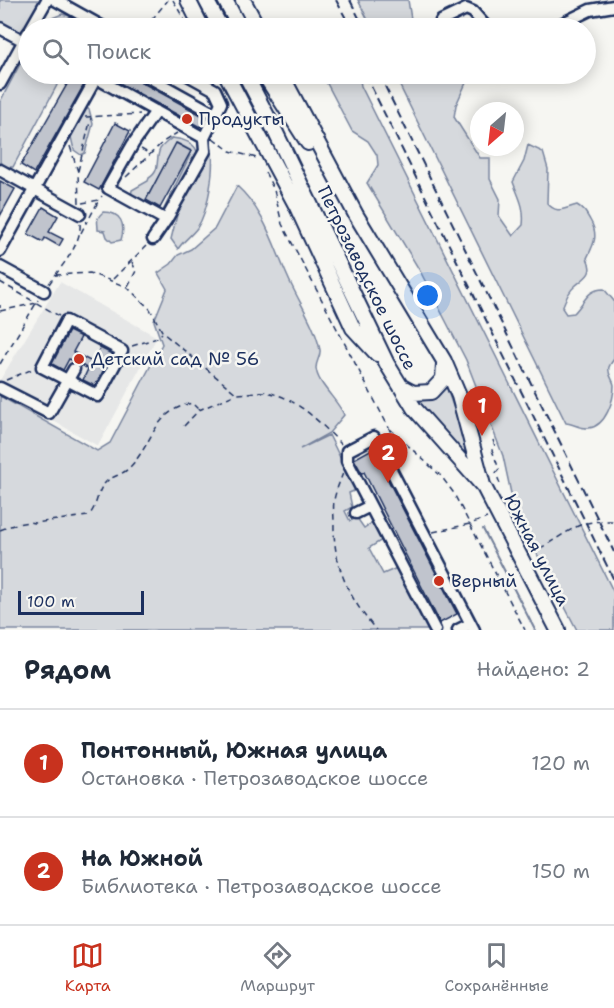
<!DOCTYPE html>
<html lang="ru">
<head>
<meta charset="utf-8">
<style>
  body { margin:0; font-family:"Shantell Sans",sans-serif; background:#f6f6f7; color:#1f2937 }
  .compass { position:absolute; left:470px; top:102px; width:54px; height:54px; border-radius:50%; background:#fff; box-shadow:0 3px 15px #0003; rotate:208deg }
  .scale { position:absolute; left:18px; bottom:15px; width:126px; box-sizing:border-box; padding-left:6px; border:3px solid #1b2f5e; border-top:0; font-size:16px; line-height:21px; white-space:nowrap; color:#1b2f5e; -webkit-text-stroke:4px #f6f6f2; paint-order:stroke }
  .you { position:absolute; left:428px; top:296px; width:21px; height:21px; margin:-15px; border:4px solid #fff; border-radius:50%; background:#1a73e8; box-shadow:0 0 0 9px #1a73e833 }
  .badge { display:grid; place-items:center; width:39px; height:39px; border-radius:50%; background:#c8321e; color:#fff; font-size:20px; font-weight:700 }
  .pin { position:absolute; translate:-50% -50px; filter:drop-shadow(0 2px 3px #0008) }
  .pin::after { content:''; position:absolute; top:32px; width:21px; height:18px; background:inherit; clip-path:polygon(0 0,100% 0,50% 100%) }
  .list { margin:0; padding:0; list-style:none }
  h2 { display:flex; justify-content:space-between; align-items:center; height:78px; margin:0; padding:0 24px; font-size:26px }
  h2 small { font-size:20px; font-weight:400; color:#747a83 }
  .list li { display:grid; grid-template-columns:39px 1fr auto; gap:18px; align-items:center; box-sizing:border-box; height:108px; padding:0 24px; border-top:2px solid #e0e1e3 }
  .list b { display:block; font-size:22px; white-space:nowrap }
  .list p { margin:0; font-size:20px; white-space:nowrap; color:#747a83 }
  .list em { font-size:20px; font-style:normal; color:#747a83 }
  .icon { flex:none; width:33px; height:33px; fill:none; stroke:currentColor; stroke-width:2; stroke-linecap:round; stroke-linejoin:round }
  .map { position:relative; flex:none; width:614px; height:630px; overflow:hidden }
  .search { position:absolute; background:#fff; box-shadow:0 3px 15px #0003; left:18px; right:18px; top:18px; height:66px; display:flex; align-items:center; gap:15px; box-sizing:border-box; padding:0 21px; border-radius:33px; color:#747a83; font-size:22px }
  .sheet { height:294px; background:#fff }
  nav { display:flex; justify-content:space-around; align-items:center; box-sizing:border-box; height:84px; border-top:2px solid #e0e1e3; background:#fff; font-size:16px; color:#747a83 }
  nav a { display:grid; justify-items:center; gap:3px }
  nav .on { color:#c8321e }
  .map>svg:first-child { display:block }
  .built { fill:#e6e7e7 }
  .green { fill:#d6d9dd; stroke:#78849e; stroke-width:1.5 }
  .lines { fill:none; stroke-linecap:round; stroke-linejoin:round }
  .stream { stroke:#717e99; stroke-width:2 }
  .building { fill:#c0c4cd; stroke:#1b2f5e; stroke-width:1.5 }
  .minor-casing { stroke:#1b2f5e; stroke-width:15 }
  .major-casing { stroke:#1b2f5e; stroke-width:18 }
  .path { stroke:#1b2f5e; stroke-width:1.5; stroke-dasharray:6 4.5; stroke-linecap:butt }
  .minor { stroke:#f6f6f2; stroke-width:10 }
  .major { stroke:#f6f6f2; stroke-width:14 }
  .rail { stroke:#1b2f5e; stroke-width:2; stroke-dasharray:9 4.5; stroke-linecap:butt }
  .poi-dot { fill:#c8321e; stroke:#f6f6f2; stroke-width:2 }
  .labels { text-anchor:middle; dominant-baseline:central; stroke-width:5; stroke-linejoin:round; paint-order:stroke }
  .poi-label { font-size:18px; fill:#1b2f5e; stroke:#f6f6f2; text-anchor:start }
  .street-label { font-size:18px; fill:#1b2f5e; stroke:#f6f6f2 }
</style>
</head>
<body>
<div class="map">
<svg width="614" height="630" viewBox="0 0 614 630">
  <rect width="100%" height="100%" fill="#f6f6f2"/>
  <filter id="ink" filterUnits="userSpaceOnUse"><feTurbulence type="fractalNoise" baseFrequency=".0167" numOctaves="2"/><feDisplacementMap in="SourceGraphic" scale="12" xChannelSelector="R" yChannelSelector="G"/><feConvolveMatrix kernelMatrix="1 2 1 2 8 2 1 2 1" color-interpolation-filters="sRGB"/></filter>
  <g filter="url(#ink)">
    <path class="built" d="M60 282 157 337 98 446 0 391V380Z"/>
    <path class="green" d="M0 0H40L20 36 0 25Z
      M358 0H408L411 19 415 28H372Z
      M62 14 74 17 93 28H41L47 20Z
      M28 49V74H63L13 167H2L0 171V102Z
      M322 74H359L361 86 614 593V630H577L515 512 503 456 466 360 420 271 367 183 378 165 377 155 368 141 352 131Z
      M394 74H470L456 105 454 117 480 158H490V179L500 199 499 216 513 236 523 225C525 207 519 198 513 182L524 161 528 145 543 152 548 169 547 203C557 215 564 208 577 205 584 209 586 213 590 220 599 235 594 244 587 258 595 274 585 277 575 286 569 291 565 300 562 308L566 314 574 313C585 302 587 289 604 289L614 301V359C612 362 610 364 609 367 607 374 613 379 614 385 614 400 606 426 589 428 581 429 574 424 566 423Z
      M86 109H89L93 124 85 153 81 155 74 150 71 137Z
      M172 138C182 139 198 143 197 155L164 213H162L192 151 177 143 144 203 131 196 132 190 148 181 149 178C161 171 155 160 160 149 163 145 168 141 172 138Z
      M212 150C214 171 209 210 197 228 191 236 183 241 178 249L171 239 178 211 206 156Z
      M237 186C267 213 275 252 292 286 302 307 315 326 320 350 321 356 316 361 316 368 317 384 338 400 344 415L329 433 300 449 329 435 356 490 349 493 352 507 345 511 350 521 357 518 364 528 373 522 382 540 369 548 383 574 397 568 430 630H0V396L97 451 110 443 162 344 154 321 167 289 158 273 171 264 178 255 191 249 215 228Z
      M103 212C121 212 126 224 121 240L112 242 107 237 105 231 98 230C98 221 95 219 103 212Z
      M445 383 467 447 464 452H462L416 400Z"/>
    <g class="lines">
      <path class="stream" d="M483 529 535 630"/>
    </g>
    <path class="building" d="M73 74H90L34 173 21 165Z
      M103 74H135L139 81 205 117 200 127Z
      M115 123 130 131 99 190 84 182Z
      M176 143 191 151 160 208 146 200Z
      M0 181 15 189 0 216Z
      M43 207 58 216 49 232 63 239 59 246 45 238 43 242 28 234Z
      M69 331 81 337 73 352 92 362 100 348 112 354 95 386 83 380 88 369 77 362 69 359 63 370 52 364Z
      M372 449 457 614 440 623 364 472 362 473 354 459Z"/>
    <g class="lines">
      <g class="minor-casing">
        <path id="minor" d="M55 0 105 28
          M441 21 466 9 473 12 487 28
          M0 28 24 41
          M31 28 47 0
          M553 28 590 10 614 6
          M143 74 217 115
          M0 84 28 33
          M156 111 133 144 108 188 166 220 205 151 204 138
          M0 170 80 214
          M153 239 166 220
          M0 251 96 78 204 138 221 103 215 90 186 74
          M0 267 44 291
          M66 321 122 351 98 396 42 367Z
          M0 388 49 413 74 369
          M356 513 370 506
          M435 630 347 461V451L374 437 474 630
          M458 630 470 624"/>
      </g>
      <g class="major-casing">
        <path id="major" d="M188 0 202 28
          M206 0 221 28
          M225 0 240 28
          M243 0 258 28
          M226 74 297 207 353 328 377 354
          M245 74 275 131 387 364 414 408 484 487 558 630
          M264 74 308 143
          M281 74 356 215 444 361 459 396 483 485
          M402 387 413 393 431 392 443 379 444 364"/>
      </g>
      <path class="path" d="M173 0 189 28
        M145 28 168 0
        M85 117 140 114
        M213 138 230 151 257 158
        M70 146 78 172 79 203
        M141 149 150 154
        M78 171 91 118
        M265 172 274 190 282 224 389 428 395 445 397 461
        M126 177 163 142 177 133
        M82 203 99 200 102 196
        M90 217 99 200
        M81 233 87 221
        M55 275 90 273 127 287 150 309 163 333 237 394C246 394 256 391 265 392 295 396 321 423 341 444
        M113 279 146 246
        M0 282 59 316
        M49 284C61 266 82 245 80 223
        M128 286 136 271 132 262
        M0 305V308
        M0 311 36 303
        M132 346 157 338 162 333
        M0 364 38 300
        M6 380 33 369
        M184 426 199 410 236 394
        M390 429 441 476 453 492 525 630
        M493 440 495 446 492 450 499 469 496 473 500 484 498 487
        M343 473C340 481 336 490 334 500 333 507 334 516 334 523 333 566 349 598 376 630
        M0 530 16 524 29 522 34 523 88 516C98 507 96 492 105 483 111 476 123 475 129 468 154 443 152 412 192 403L199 410
        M433 532 470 524 487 518
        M530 553C547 546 560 535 576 527 587 521 602 521 614 521"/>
      <use href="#minor" class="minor"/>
      <use href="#major" class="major"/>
      <path class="rail" d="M336 0 351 28
        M350 0 364 28
        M365 74 614 580
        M379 74 614 552"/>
    </g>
  </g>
  <g class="poi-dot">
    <circle cx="187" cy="119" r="6"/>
    <circle cx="79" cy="359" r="6"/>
    <circle cx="439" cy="581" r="6"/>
  </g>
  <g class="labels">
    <g class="poi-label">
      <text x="199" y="119">Продукты</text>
      <text x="91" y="359">Детский сад № 56</text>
      <text x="451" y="581">Верный</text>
    </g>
    <g class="street-label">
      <text transform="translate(367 278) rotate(64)">Петрозаводское шоссе</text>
      <text transform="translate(537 550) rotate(63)">Южная улица</text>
    </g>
  </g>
</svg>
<svg class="compass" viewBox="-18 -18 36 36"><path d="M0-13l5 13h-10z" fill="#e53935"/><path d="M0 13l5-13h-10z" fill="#747a83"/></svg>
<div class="scale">100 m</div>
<div class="you"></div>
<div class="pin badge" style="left:482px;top:436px">1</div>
<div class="pin badge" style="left:388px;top:483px">2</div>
<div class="search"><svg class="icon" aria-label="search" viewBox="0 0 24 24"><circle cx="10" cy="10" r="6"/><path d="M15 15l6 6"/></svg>Поиск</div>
</div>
<section class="sheet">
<h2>Рядом<small>Найдено: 2</small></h2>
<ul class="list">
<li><span class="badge">1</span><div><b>Понтонный, Южная улица</b><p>Остановка · Петрозаводское шоссе</p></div><em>120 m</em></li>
<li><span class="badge">2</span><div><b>На Южной</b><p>Библиотека · Петрозаводское шоссе</p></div><em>150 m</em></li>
</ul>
</section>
<nav>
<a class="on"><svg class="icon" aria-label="map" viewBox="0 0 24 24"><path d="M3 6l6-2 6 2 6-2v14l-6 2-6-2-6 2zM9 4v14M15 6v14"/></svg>Карта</a>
<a><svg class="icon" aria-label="directions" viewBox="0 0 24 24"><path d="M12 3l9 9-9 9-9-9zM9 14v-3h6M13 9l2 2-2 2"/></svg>Маршрут</a>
<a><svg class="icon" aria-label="saved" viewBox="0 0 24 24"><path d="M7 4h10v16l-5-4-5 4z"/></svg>Сохранённые</a>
</nav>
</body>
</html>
